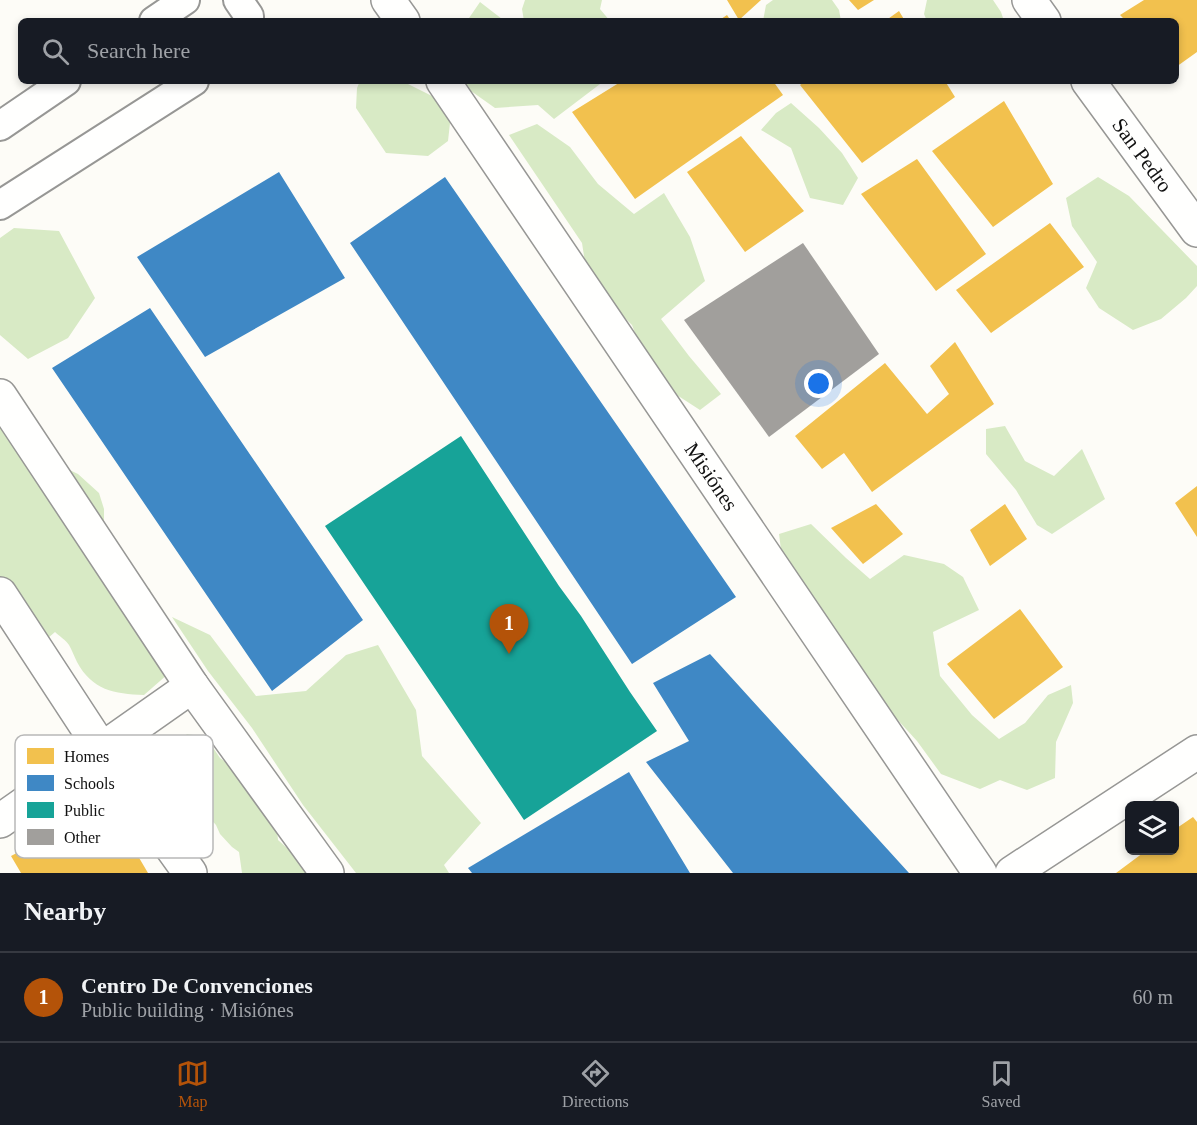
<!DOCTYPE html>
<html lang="en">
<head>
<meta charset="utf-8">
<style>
  body { margin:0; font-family:"Times New Roman",serif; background:#242831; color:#f1f3f6 }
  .controls { position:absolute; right:18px; bottom:18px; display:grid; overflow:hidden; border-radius:9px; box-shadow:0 3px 9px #0003 }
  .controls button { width:54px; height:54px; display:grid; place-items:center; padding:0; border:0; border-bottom:2px solid #363941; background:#171b24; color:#f1f3f6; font:30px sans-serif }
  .you { position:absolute; left:819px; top:384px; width:21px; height:21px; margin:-15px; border:4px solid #fff; border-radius:50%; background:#1a73e8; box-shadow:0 0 0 9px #1a73e833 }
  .badge { display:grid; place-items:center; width:39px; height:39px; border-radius:50%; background:#b45309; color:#fff; font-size:20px; font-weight:700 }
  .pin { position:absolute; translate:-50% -50px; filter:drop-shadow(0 2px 3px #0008) }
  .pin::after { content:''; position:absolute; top:32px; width:21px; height:18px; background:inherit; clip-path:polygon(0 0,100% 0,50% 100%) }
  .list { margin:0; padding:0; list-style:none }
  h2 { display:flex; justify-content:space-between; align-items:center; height:78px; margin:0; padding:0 24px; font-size:26px }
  h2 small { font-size:20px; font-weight:400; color:#9ea1a6 }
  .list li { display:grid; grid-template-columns:39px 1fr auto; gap:18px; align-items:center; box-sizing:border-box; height:90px; padding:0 24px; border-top:2px solid #363941 }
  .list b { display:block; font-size:22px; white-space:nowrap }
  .list p { margin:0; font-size:20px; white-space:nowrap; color:#9ea1a6 }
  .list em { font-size:20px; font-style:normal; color:#9ea1a6 }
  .icon { flex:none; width:33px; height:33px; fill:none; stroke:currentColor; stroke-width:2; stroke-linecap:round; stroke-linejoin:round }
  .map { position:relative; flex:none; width:1197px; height:873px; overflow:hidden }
  .search { position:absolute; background:#171b24; box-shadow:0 3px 9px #0003; left:18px; right:18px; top:18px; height:66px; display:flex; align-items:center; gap:15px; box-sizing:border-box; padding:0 21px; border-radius:9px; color:#9ea1a6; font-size:22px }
  .sheet { height:168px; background:#171b24 }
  nav { display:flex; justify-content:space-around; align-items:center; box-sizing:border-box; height:84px; border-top:2px solid #363941; background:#171b24; font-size:16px; color:#9ea1a6 }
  nav a { display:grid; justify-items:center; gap:3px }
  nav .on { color:#b45309 }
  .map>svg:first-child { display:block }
  .forest { fill:#d8eac5 }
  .homes { fill:#f2c14e }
  .schools { fill:#3f88c5 }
  .public { fill:#17a398 }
  .building { fill:#a19f9c }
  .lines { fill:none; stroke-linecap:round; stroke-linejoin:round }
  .service-casing { stroke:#979795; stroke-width:32 }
  .minor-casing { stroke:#979795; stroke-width:36 }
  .service { stroke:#fffffe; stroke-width:28 }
  .minor { stroke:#fffffe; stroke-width:33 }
  .labels { text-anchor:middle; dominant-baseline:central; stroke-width:6; stroke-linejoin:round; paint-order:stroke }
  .street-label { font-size:21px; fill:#111; stroke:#fff }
  .key { fill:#fff; stroke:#b8b8b8; stroke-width:1.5 }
  .key-label { font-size:16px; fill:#111 }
</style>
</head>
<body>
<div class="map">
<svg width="1197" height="873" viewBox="0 0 1197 873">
  <rect width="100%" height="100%" fill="#fdfcf7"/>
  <path class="forest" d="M525 0H602L600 9 610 21H524L522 9Z
    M773 0H832L839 10 841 21H763L766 5Z
    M927 0H993L1001 12 1004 21H927L924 14Z
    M480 2 502 19 506 21H467Z
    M360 81H402L432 96 446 106 450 123 448 141 428 156 386 153 356 108 357 88Z
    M465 81H604L554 119 538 105 495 108 471 91Z
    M791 103 819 128 842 153 858 178 843 205 810 198 791 148 761 130 776 113Z
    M537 124 570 147 598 184 634 214 664 193 690 237 705 281 661 319 689 356 721 394 700 410 666 388 646 361 632 325 588 282 582 243 509 135Z
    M1098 177 1129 196 1197 266V286L1186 298 1161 319 1133 330 1099 308 1086 288 1097 262 1072 226 1066 198Z
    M14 228 59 231 95 298 68 338 28 359 0 335V238Z
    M0 383 57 464 78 474 99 493 104 509V525L139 582 150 589 168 674 144 695C114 694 92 690 77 662 74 656 72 650 69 645 66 640 59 636 55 632L48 638 0 594Z
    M1005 426 1025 461 1054 476 1082 449 1105 499 1052 534 1037 525 1016 490 986 454V429Z
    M811 524 846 558 870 579 904 555 944 564 963 577 979 610 933 632 940 676 972 715 999 739 1025 723 1048 695 1071 685 1073 703 1056 742 1055 778 1027 790 1000 780 980 789 941 774 917 741 885 706 783 565 779 534Z
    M172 617 210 635 256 696 306 691 346 655 378 645 416 710 422 756 481 823 444 865 449 873H356L303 805 252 728 208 671Z
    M187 734 206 737 220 758 234 768 276 819 278 840 287 848 306 857 319 873H242L239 852 232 847 220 834 216 825 186 792 184 785 175 769 172 758 178 742Z"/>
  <path class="homes" d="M727 0H761L739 20Z
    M849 0H874L858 10Z
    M1144 0H1197V52L1176 67V21H1126L1120 15Z
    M899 11 905 21H885Z
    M727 15 731 21H718Z
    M622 81H773L783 95 635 199 572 112Z
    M805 81H945L955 97 862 163 800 85Z
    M1004 101 1053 184 993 227 932 151Z
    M741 136 804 211 745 252 687 172Z
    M917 159 986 254 936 291 861 194Z
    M1050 223 1084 267 991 333 956 290Z
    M955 342 994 404 872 492 844 453 822 469 795 436 885 363 927 414 949 394 930 366Z
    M1197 486V537L1175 503Z
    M876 504 903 534 863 564 831 528Z
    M1005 504 1027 539 990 566 970 530Z
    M1020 609 1063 667 994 719 947 664Z
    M108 805 148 873H21L11 856Z
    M1193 817 1197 822V873H1116L1147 850H1174V830Z"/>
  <path class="schools" d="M279 172 345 278 205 357 137 257Z
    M445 177 736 597 632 664 350 243Z
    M150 308 363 620 272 691 52 368Z
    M710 654 909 873H733L646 762 689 741 653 683Z
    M629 772 690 873H472L468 868Z"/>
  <path class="public" d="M461 436 559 586 581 616 630 692 657 731 524 820 325 526Z"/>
  <path class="building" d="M803 243 879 354 769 437 684 320Z"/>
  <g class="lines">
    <g class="service-casing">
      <path id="service" d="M238 0 249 16V21
        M154 21 185 0
        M0 126 66 81
        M0 205 194 81"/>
    </g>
    <g class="minor-casing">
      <g id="minor">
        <path d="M388 0 403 21"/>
        <path d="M1029 0 1044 21"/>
        <path id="s1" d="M443 81 980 873"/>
        <path id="s2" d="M1088 81 1197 230"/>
        <path d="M0 396 192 686 327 873"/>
        <path d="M0 594 102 750 190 873"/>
        <path d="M0 821 192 686"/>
        <path d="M1012 873 1197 752"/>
      </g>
    </g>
    <use href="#service" class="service"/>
    <use href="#minor" class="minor"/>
  </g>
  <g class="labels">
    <g class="street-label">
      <text stroke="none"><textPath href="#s2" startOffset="92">San Pedro</textPath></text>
      <text stroke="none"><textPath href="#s1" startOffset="478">Misiónes</textPath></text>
    </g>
  </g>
  <rect x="15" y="735" width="198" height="123" rx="9" class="key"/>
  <rect x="27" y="748" width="27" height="16" fill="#f2c14e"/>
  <rect x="27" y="775" width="27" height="16" fill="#3f88c5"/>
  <rect x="27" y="802" width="27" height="16" fill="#17a398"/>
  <rect x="27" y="829" width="27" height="16" fill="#a19f9c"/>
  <g class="key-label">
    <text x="64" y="762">Homes</text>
    <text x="64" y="789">Schools</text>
    <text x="64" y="816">Public</text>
    <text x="64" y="843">Other</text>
  </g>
</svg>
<div class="controls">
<button><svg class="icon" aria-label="layers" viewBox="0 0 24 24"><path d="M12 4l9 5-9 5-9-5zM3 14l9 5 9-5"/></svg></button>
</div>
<div class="you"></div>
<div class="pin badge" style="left:509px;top:654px">1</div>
<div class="search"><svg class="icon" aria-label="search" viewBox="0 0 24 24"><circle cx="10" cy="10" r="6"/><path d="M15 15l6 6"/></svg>Search here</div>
</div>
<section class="sheet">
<h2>Nearby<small></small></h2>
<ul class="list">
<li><span class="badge">1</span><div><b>Centro De Convenciones</b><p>Public building · Misiónes</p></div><em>60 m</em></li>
</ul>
</section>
<nav>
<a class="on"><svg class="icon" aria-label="map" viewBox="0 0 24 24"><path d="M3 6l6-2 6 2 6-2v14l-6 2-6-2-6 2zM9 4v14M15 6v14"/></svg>Map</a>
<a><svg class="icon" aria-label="directions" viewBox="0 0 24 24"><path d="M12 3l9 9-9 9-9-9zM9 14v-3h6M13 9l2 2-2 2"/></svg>Directions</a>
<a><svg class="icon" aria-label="saved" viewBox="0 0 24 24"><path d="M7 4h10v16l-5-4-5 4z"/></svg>Saved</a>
</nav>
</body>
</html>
